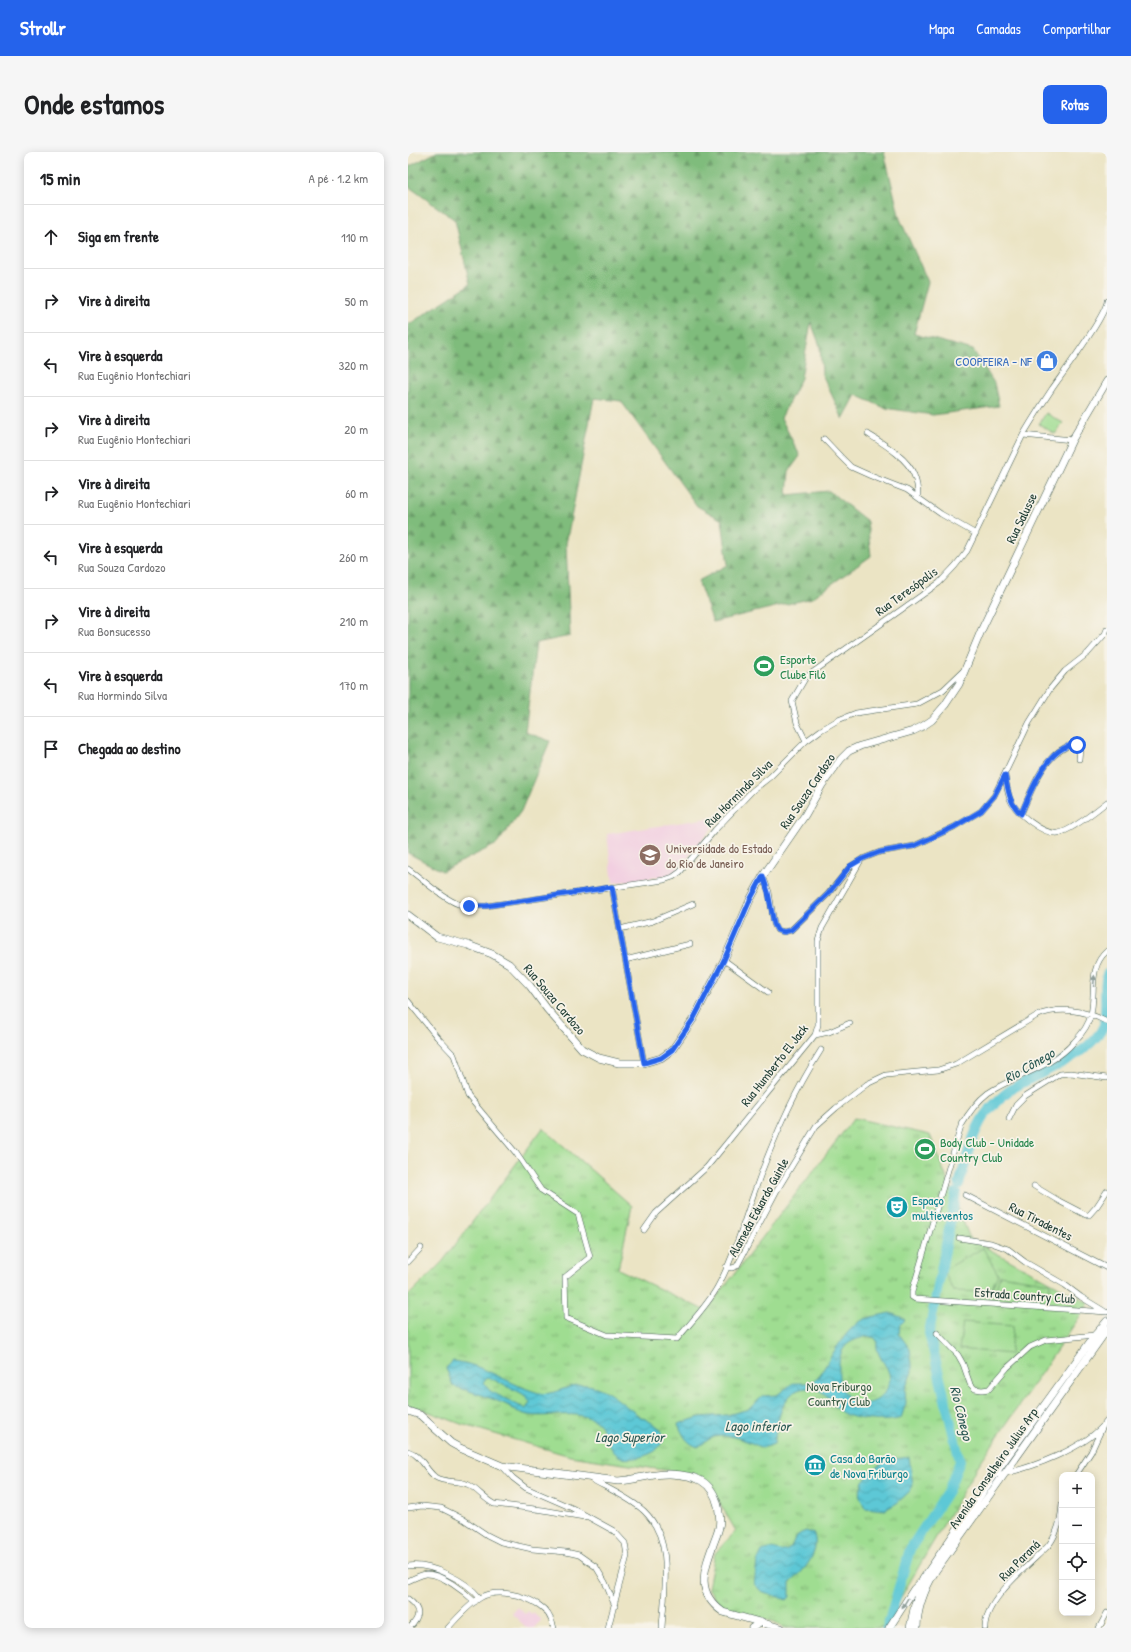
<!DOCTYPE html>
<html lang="pt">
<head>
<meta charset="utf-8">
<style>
  body { margin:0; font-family:"Patrick Hand",sans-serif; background:#f6f6f6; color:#202124 }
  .controls { position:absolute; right:12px; bottom:12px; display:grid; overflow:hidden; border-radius:8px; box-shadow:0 2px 10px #0003 }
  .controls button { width:36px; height:36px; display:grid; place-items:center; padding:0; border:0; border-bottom:1px solid #e0e0e0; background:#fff; color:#202124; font:20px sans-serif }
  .stop { position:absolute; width:12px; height:12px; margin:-9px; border:3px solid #2563eb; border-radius:50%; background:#fff }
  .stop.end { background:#2563eb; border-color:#fff; box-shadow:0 1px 4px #0008 }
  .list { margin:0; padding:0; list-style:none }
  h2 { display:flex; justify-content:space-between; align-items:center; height:52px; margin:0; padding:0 16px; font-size:17px }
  h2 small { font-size:13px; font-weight:400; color:#757577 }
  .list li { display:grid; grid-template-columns:26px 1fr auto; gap:12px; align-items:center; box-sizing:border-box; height:64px; padding:0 16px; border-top:1px solid #e0e0e0 }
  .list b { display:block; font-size:15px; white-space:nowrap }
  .list p { margin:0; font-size:13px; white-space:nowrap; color:#757577 }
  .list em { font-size:13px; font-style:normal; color:#757577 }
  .icon { flex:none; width:22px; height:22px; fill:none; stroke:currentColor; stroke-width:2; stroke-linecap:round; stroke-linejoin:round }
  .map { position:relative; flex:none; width:699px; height:1476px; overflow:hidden; border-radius:8px }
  header { display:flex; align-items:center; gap:24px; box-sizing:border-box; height:56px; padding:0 20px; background:#2563eb; color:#fff }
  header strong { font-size:19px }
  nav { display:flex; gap:22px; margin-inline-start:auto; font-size:14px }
  .intro { display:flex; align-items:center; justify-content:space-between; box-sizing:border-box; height:96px; padding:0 24px }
  h1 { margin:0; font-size:28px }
  .button { padding:10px 18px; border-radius:8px; background:#2563eb; color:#fff; font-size:14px; font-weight:700 }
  main { display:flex; gap:24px; padding:0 24px }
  aside { flex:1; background:#fff; border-radius:8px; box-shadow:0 2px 10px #0003 }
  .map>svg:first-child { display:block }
  .built { fill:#f2cfe1 }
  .grass { fill:url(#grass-tufts); stroke:#5f8d62 }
  .forest { fill:url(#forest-firs); stroke:#4f7c58 }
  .pitch { fill:#9fdd91; stroke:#5f8d62 }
  .water { fill:url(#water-waves); stroke:#3e8285; fill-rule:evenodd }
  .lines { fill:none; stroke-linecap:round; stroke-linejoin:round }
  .river { stroke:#5dc8d6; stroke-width:10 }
  .street-casing { stroke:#3e564a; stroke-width:6 }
  .secondary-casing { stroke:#3e564a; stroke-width:8 }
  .street { stroke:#fff; stroke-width:5 }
  .secondary { stroke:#fff; stroke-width:7 }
  .oneway { fill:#8f9e9a }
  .route { stroke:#2563eb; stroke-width:5 }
  .labels { text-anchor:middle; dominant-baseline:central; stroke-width:3.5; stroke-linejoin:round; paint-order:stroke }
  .shop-label { font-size:13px; fill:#366cbe; stroke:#f7f3e8; text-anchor:end }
  .street-label { font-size:13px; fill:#1f3d34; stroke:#f7f3e8 }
  .leisure-label { font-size:13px; fill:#27864d; stroke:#f7f3e8; text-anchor:start }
  .education-label { font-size:13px; fill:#785e54; stroke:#f7f3e8; text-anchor:start }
  .culture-label { font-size:13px; fill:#0d838f; stroke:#f7f3e8; text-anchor:start }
  .park-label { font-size:13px; fill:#395d47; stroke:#f7f3e8 }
  .water-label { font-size:14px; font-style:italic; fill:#2b5954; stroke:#f7f3e8 }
</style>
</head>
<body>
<header>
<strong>Strollr</strong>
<nav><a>Mapa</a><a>Camadas</a><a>Compartilhar</a></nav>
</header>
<div class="intro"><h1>Onde estamos</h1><a class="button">Rotas</a></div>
<main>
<aside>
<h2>15 min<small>A pé · 1.2 km</small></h2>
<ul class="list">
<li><svg class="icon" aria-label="ahead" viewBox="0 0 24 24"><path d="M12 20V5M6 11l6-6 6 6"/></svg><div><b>Siga em frente</b></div><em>110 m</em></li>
<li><svg class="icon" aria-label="right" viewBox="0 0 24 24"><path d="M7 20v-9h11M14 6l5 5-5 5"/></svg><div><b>Vire à direita</b></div><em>50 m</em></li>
<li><svg class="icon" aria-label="left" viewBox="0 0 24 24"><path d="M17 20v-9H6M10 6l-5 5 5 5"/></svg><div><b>Vire à esquerda</b><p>Rua Eugênio Montechiari</p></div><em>320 m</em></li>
<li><svg class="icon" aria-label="right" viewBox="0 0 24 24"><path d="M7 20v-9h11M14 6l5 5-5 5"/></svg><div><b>Vire à direita</b><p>Rua Eugênio Montechiari</p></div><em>20 m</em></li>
<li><svg class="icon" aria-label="right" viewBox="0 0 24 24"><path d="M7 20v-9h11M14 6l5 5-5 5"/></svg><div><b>Vire à direita</b><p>Rua Eugênio Montechiari</p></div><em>60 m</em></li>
<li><svg class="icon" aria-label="left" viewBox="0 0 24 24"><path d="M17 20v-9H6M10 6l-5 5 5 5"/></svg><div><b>Vire à esquerda</b><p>Rua Souza Cardozo</p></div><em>260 m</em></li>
<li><svg class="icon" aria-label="right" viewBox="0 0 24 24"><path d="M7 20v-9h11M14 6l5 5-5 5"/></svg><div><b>Vire à direita</b><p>Rua Bonsucesso</p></div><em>210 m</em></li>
<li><svg class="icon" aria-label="left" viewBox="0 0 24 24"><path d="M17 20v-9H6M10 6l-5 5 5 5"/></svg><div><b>Vire à esquerda</b><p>Rua Hormindo Silva</p></div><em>170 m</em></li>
<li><svg class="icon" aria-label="arrive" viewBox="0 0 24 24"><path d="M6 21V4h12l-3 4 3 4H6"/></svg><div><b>Chegada ao destino</b></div></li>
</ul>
</aside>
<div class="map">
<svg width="699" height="1476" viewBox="0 0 699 1476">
  <defs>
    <pattern id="grass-tufts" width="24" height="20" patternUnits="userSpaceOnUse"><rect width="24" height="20" fill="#9fdd91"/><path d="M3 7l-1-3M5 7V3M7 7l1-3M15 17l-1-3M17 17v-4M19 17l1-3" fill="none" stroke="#81b477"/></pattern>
    <pattern id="forest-firs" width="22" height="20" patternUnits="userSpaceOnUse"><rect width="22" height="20" fill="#7fbc7b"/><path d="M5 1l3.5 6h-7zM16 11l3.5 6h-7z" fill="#679a66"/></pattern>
    <pattern id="water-waves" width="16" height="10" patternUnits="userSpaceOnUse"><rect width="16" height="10" fill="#5dc8d6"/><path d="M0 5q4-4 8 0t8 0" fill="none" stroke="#4ca4ae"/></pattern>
  </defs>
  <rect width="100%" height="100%" fill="#f7f3e8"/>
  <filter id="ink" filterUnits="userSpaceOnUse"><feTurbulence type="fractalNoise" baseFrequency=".025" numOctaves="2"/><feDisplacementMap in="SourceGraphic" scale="8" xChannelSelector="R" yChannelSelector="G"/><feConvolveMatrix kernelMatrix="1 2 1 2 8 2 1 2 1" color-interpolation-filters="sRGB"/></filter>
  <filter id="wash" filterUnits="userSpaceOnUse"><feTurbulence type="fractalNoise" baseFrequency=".012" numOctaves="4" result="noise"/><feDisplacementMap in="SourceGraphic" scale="16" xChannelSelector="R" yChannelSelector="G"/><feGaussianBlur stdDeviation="0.9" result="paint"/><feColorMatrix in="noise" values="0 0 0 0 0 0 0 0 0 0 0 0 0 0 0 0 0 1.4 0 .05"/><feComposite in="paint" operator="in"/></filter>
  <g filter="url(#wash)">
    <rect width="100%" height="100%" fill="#ebe4c4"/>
    <path class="built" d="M314 664 265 723 205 731 199 682Z
      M110 1455 117 1462 120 1459 124 1463 125 1461 133 1468 126 1476H119L104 1462Z"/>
    <path class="grass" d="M446 966 522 983 562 1087 681 1151 569 1315 475 1476H377L367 1470 316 1457 300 1436 307 1401 328 1379 299 1329 269 1320 162 1304 53 1272 11 1256H0V1144L35 1109 135 976 224 1054 210 1117 298 1159Z"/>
    <path class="forest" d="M29 0H476L492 67 520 130 506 182 565 198 586 231 591 254 525 263 477 256 448 243 435 267 414 222 412 194 403 170 393 226 373 266 392 304 381 319 379 343 421 339 459 369 463 404 404 446 305 470 290 429 320 413 314 368 289 354 213 249 186 246 158 392 162 484 128 491 117 580 142 589 113 659 89 692 34 719 0 701V173L62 132 47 68 0 34V15Z"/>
    <path class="pitch" d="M638 261 655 271 647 282 631 272Z
      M575 1096 590 1122 582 1140 545 1139 536 1118Z
      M592 1123 642 1131 639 1150 586 1145Z
      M555 1170 605 1174 602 1202 551 1197Z"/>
    <path class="water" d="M482 1161 493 1165 497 1168 492 1173 491 1182 502 1197 504 1212V1220L497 1237 498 1251 493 1266C480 1271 445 1268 433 1260 425 1254 422 1245 414 1240 410 1237 404 1236 399 1236 373 1237 369 1272 366 1292L354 1296C340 1289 322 1281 306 1285 300 1287 295 1292 290 1295 278 1291 275 1283 270 1272L292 1265 319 1263 341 1257 355 1244 369 1243 385 1231H398L404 1230 410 1226C421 1209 438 1174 457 1167 465 1164 474 1163 482 1161ZM460 1184 467 1186 469 1189C466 1210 492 1217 477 1240 469 1251 460 1252 447 1252 433 1239 430 1233 431 1214 431 1209 432 1201 436 1196 440 1189 452 1186 460 1184Z
      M45 1209C76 1212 101 1233 131 1241 143 1244 157 1235 169 1233 195 1230 211 1250 230 1263 238 1268 246 1271 253 1277L255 1289C253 1292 250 1297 247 1299 239 1304 225 1308 215 1306 198 1301 200 1276 186 1268 163 1256 136 1269 113 1261 107 1259 102 1254 97 1252 80 1245 62 1239 45 1234L38 1216ZM79 1226C87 1227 91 1231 97 1234 108 1239 116 1240 122 1250L118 1257 82 1239 75 1231Z
      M501 1305 505 1333 502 1339 489 1351 477 1358 457 1356 451 1343 455 1329 465 1318 480 1308Z
      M398 1379 406 1382C412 1401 396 1419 382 1431V1445L379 1448 353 1439 346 1432 349 1410 354 1399C356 1398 360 1397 363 1397 369 1397 372 1401 379 1398 389 1394 380 1385 398 1379Z"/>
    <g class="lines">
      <path class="river" d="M551 1032C558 1010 563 984 576 964 581 957 595 943 602 938 629 921 684 903 696 873 699 857 695 838 699 822
        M479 1476 502 1397 540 1339 552 1309 521 1181 548 1041"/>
    </g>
  </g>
  <g filter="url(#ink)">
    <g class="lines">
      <g class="street-casing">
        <path id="street" d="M460 282C474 291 500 306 506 323 509 330 510 337 510 345
          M615 283C624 268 634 252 644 237 655 221 698 164 699 149
          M416 287 433 305 443 315 463 324 499 338 533 362 568 382
          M398 589 389 571 384 549 398 525 531 431 547 414 559 399 615 283 664 288
          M597 623C598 630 599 639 602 647 607 660 635 683 650 681 662 680 689 658 699 650
          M613 662C624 638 633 608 658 595 663 592 667 591 672 596L671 607
          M0 717C16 728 32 745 50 752 59 755 69 754 78 754L256 728 265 725 272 720 307 678 344 639 362 625 398 589 413 578 430 568 448 561 509 552 535 538 556 518
          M355 724 361 740 366 772 369 778 376 780 383 778 420 742 442 715 454 707 472 700 506 694 546 675 573 659 586 644 621 571 642 537 657 519 680 501 697 482 699 477
          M204 735 236 911
          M212 777 245 769 285 752
          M699 799C680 815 688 841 683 862 681 872 673 883 666 890 644 916 607 923 580 941 568 950 560 962 553 974L504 1140V1145L507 1147 699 1160
          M217 808 282 792
          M316 808 360 840
          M0 849 29 885 46 903 60 944 108 1001 133 1038 170 1062 182 1105 157 1125 158 1166 199 1183 269 1187C283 1170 300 1153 310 1134 326 1105 335 1072 346 1041 363 992 385 942 413 898
          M407 883 421 880 442 871
          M601 967 608 953 617 944 652 922 663 921 699 926
          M626 1034 651 1049 678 1063H681L689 1054 699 1039
          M557 1043 699 1116
          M236 1078 248 1061 299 1015 407 883 410 873V789L414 776 453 708
          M551 1086 583 1091 600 1097 617 1110 657 1133 673 1145 696 1159
          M0 1110 13 1096
          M318 1115 324 1116 329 1114 368 1040 408 974 428 956 459 932 478 923 530 918 548 912 628 864C651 854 678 858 699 870
          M529 1181 550 1203 555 1212 562 1232 567 1237 574 1238 581 1237 599 1216 622 1195 638 1188 687 1183
          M0 1299C13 1303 17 1317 27 1325 37 1332 51 1327 61 1333 70 1338 76 1347 86 1352L135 1358 176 1365
          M94 1314 105 1326 118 1336 164 1356 206 1379 217 1391 219 1404 200 1476
          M587 1323C620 1318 679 1296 699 1269
          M668 1323 683 1300 695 1274
          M183 1327C199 1336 222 1346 236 1359 267 1389 256 1437 254 1476
          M0 1356 14 1354 33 1356 55 1367 79 1383 93 1390 124 1397 158 1400 171 1403 188 1415 197 1430 207 1454
          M0 1414C23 1411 58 1428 72 1446
          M0 1429C6 1426 12 1423 18 1422 33 1421 57 1440 67 1450
          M0 1447C13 1457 13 1465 1 1476
          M40 1476C48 1467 62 1452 72 1446 89 1436 116 1443 131 1453 139 1458 144 1468 146 1476
          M577 1476C576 1448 621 1413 640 1394 650 1382 653 1368 654 1352
          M691 1476 699 1461"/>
      </g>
      <g class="secondary-casing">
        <path id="secondary" d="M0 763 29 785 60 793 84 802 101 812 122 834 139 857 174 897 191 906 211 911H236L253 906 264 898 286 866 316 808 342 748 355 724 397 663 414 633 433 607 441 599 452 594 505 579 515 574 524 568 537 553 551 532 573 479 664 288 699 229
          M0 1259 12 1263 43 1291 52 1296 94 1314 210 1329C228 1328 244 1321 262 1322 287 1323 304 1328 310 1354 311 1361 313 1368 311 1375 310 1381 307 1387 305 1393 295 1420 288 1441 315 1460L373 1476
          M344 1476 354 1470
          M481 1476 506 1437 514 1429
          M502 1476 507 1452 515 1427 596 1309 687 1183 699 1169
          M509 1476C509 1454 517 1436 528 1418L699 1178"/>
      </g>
      <use href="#street" class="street"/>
      <use href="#secondary" class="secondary"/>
    </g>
    <defs><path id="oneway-solid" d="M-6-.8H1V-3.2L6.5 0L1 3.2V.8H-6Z"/></defs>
    <g class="oneway">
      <use href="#oneway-solid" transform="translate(686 829) rotate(-86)"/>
      <use href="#oneway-solid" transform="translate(497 1451) rotate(121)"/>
    </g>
  </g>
  <g class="lines" filter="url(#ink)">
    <path class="route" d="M61 754H78L204 735 236 911 253 906 264 898 286 866 316 808 342 748 355 724 360 740 366 772 369 778 376 780 383 778 420 742 442 714 454 707 472 700 506 694 546 675 573 659 586 644 597 623C600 638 601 651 613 662 622 641 641 591 669 593"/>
  </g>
  <defs>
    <g id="shop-disc" transform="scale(1.15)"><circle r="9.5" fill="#3f7fe0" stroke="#f7f3e8"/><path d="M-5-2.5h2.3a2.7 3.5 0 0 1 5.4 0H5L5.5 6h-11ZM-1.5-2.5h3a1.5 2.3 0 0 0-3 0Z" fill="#fff"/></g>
    <g id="stadium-disc" transform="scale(1.15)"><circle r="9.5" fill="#2e9e5b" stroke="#f7f3e8"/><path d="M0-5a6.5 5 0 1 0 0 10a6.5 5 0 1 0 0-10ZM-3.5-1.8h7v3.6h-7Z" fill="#fff"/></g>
    <g id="university-disc" transform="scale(1.15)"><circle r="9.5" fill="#8d6e63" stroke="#f7f3e8"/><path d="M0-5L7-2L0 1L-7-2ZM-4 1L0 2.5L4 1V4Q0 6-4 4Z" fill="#fff"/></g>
    <g id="theatre-disc" transform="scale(1.15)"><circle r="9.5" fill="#0f9aa8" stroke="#f7f3e8"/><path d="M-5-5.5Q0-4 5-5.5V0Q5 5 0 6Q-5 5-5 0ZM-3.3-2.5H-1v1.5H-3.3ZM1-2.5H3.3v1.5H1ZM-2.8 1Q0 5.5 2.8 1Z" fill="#fff"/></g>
    <g id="museum-disc" transform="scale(1.15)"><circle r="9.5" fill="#0f9aa8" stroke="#f7f3e8"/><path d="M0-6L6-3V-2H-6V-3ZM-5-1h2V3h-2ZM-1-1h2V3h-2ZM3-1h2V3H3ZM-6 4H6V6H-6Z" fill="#fff"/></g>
  </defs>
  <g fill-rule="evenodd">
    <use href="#shop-disc" x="639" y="209"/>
    <use href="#stadium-disc" x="356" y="514"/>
    <use href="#university-disc" x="242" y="703"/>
    <use href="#stadium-disc" x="517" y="997"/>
    <use href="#theatre-disc" x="489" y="1055"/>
    <use href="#museum-disc" x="407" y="1313"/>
  </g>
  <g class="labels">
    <g class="shop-label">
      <text x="624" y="209">COOPFEIRA - NF</text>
    </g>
    <g class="street-label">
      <text transform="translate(613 366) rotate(-64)">Rua Salusse</text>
      <text transform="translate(498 439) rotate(-36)">Rua Teresópolis</text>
      <text transform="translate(399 639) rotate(-56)">Rua Souza Cardozo</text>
      <text transform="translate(330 641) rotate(-45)">Rua Hormindo Silva</text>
      <text transform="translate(147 847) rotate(50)">Rua Souza Cardozo</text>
      <text transform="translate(366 913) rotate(-52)">Rua Humberto El Jack</text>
      <text transform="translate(350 1055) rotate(-61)">Alameda Eduardo Guinle</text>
      <text transform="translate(633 1069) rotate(27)">Rua Tiradentes</text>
      <text transform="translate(617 1143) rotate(4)">Estrada Country Club</text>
      <text transform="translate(585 1316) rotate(-55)">Avenida Conselheiro Julius Arp</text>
      <text transform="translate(611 1408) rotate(-45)">Rua Paraná</text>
    </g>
    <g class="leisure-label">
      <text x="372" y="507">Esporte<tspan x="372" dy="15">Clube Filó</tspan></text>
      <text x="532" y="990">Body Club - Unidade<tspan x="532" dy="15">Country Club</tspan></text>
    </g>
    <g class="education-label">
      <text x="258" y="696">Universidade do Estado<tspan x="258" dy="15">do Rio de Janeiro</tspan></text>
    </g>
    <g class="culture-label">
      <text x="504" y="1048">Espaço<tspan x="504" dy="15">multieventos</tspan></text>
      <text x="422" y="1306">Casa do Barão<tspan x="422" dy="15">de Nova Friburgo</tspan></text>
    </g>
    <g class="park-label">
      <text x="431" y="1234">Nova Friburgo<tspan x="431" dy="15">Country Club</tspan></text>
    </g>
    <g class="water-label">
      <text transform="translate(621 913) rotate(-30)">Rio Cônego</text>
      <text transform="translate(554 1261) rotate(76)">Rio Cônego</text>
      <text x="350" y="1273">Lago inferior</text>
      <text x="222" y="1284">Lago Superior</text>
    </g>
  </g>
</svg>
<div class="controls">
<button>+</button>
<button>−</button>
<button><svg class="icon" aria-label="locate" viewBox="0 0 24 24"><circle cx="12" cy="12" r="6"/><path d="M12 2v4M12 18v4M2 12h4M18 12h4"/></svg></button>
<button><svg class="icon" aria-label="layers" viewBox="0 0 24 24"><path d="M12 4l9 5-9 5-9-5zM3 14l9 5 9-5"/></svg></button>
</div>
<div class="stop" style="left:669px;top:593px"></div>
<div class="stop end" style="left:61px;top:754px"></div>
</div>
</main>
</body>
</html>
